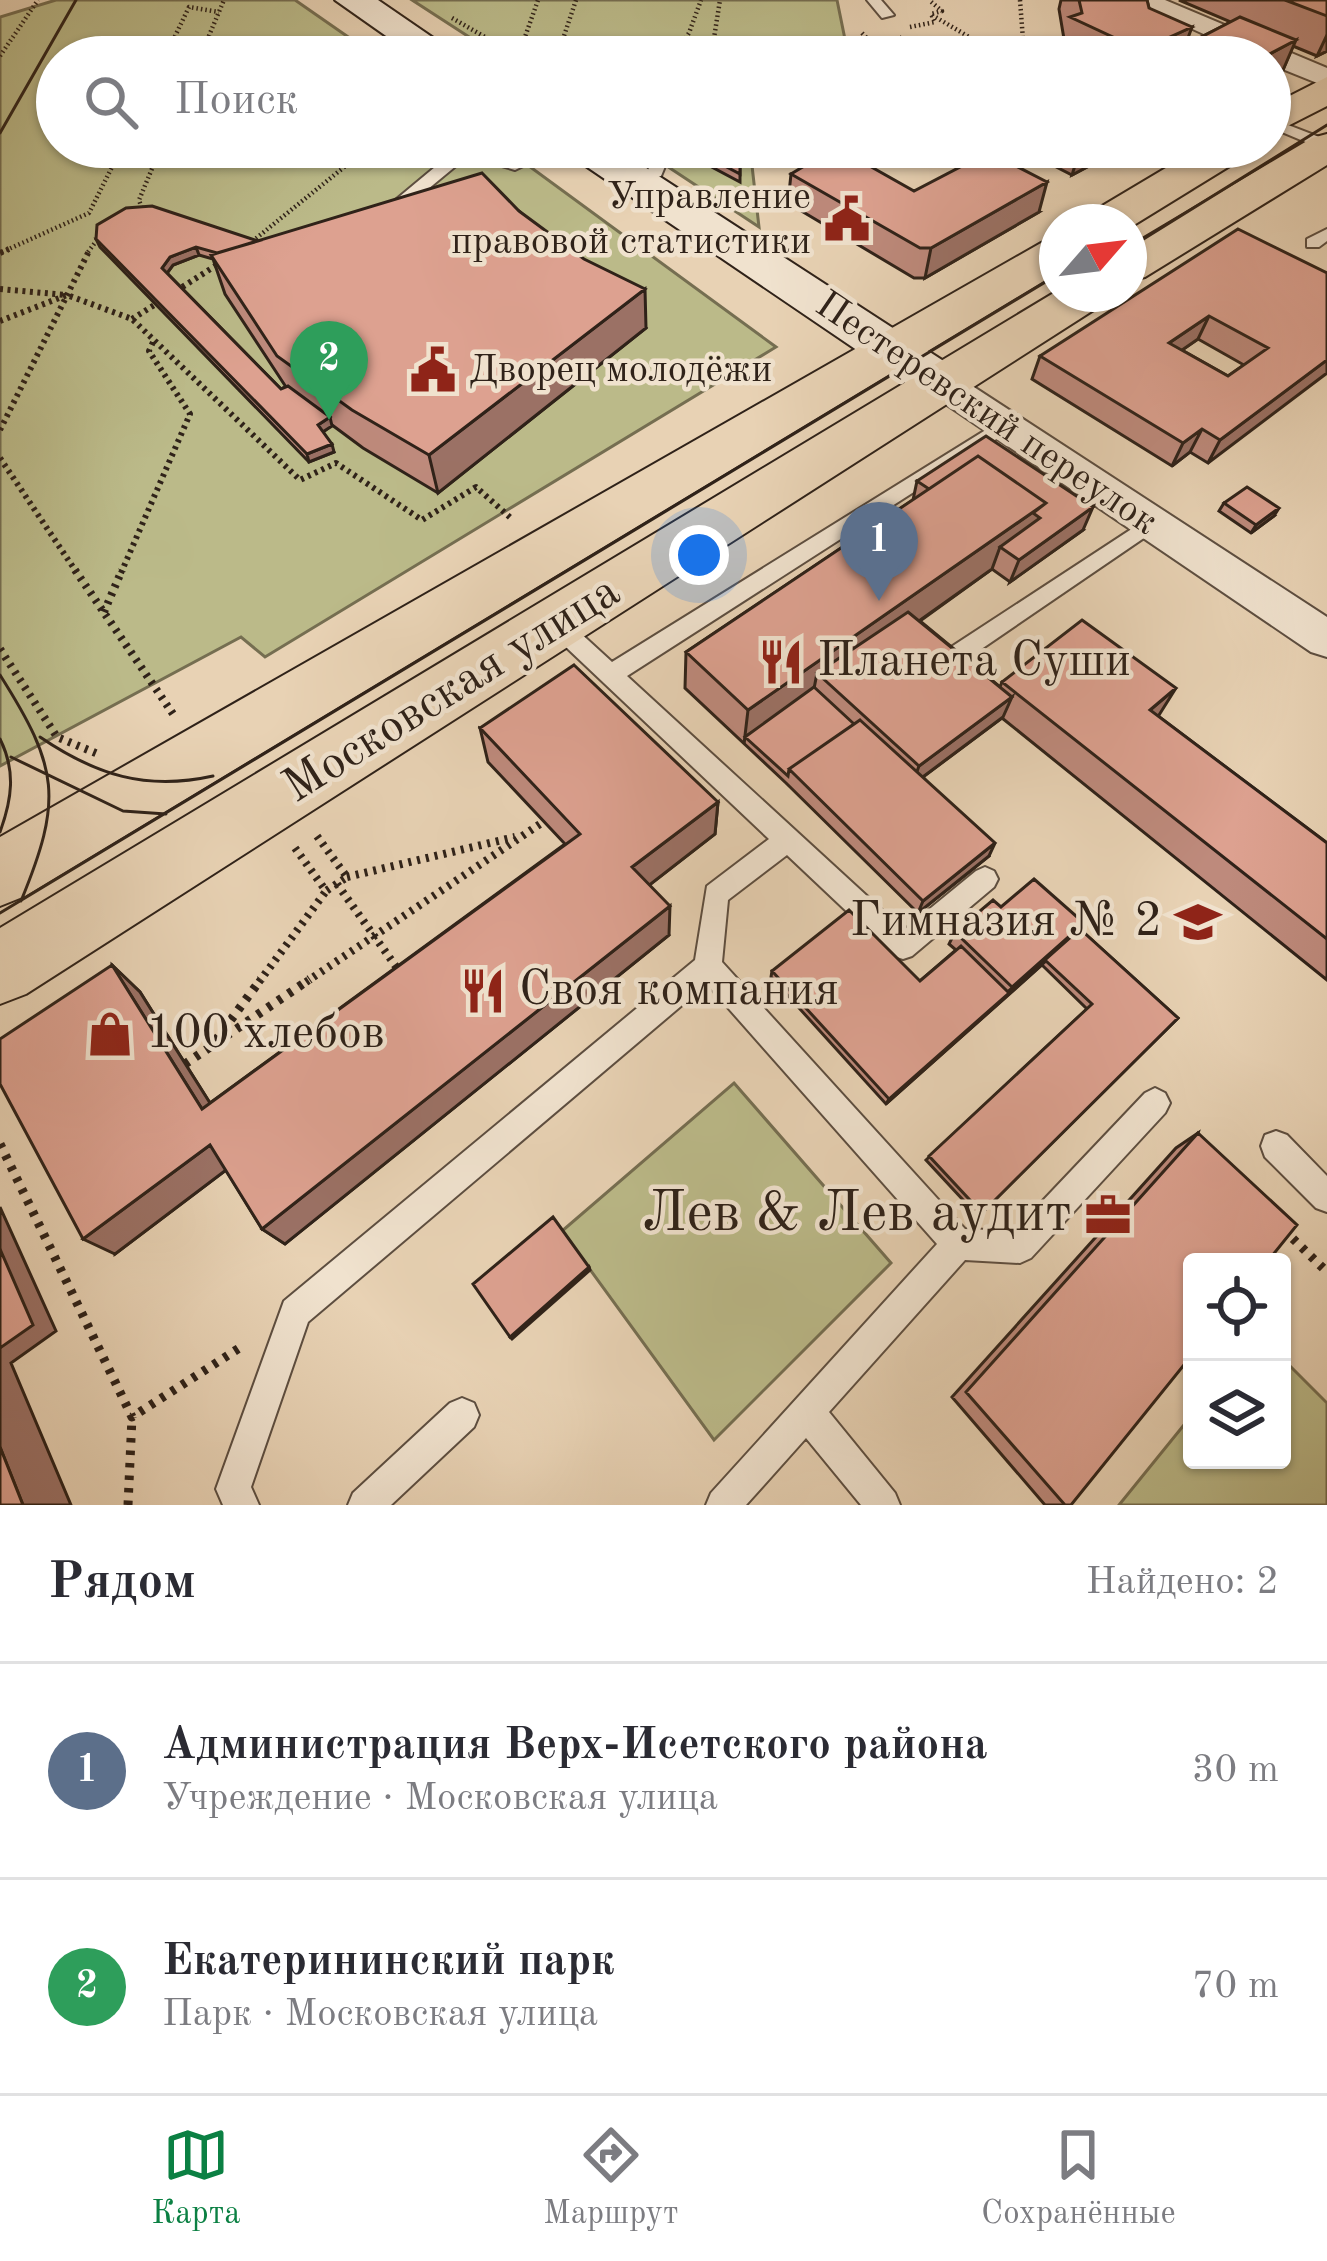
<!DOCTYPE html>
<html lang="ru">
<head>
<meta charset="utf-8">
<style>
  body { margin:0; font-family:"Old Standard TT",serif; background:#f2f2f3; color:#2b2b33 }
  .controls { position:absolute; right:36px; bottom:36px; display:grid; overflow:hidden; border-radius:12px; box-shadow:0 3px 9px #0004 }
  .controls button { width:108px; height:108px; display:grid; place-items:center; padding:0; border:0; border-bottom:3px solid #e1e1e2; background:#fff; color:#2b2b33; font:60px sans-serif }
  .compass { position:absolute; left:1039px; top:204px; width:108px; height:108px; border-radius:50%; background:#fff; box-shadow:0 3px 9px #0004; rotate:62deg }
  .you { position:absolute; left:699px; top:555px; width:42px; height:42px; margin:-30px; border:9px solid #fff; border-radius:50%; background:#1a73e8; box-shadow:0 0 0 18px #1a73e833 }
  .badge { display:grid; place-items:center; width:78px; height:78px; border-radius:50%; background:#0b8043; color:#fff; font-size:39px; font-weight:700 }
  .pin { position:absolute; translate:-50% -99px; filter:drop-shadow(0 3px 6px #0008) }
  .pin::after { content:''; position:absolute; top:63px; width:42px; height:36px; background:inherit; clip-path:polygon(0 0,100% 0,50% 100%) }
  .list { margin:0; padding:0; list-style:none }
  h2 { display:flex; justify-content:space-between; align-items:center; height:156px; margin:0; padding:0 48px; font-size:51px }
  h2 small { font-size:39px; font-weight:400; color:#7c7c81 }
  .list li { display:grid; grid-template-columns:78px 1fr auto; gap:36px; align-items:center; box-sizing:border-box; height:216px; padding:0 48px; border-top:3px solid #e1e1e2 }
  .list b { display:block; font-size:45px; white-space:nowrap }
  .list p { margin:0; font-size:39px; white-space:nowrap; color:#7c7c81 }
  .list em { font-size:39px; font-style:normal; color:#7c7c81 }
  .icon { flex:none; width:66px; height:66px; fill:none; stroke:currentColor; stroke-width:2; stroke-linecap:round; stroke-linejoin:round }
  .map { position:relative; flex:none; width:1327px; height:1505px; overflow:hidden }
  .search { position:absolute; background:#fff; box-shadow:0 3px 9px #0004; left:36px; right:36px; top:36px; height:132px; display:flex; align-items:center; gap:30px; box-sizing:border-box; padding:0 42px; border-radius:66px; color:#7c7c81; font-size:45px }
  .sheet { height:588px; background:#fff }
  nav { display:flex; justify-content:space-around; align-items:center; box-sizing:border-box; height:168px; border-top:3px solid #e1e1e2; background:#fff; font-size:33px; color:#7c7c81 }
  nav a { display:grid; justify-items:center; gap:6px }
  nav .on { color:#0b8043 }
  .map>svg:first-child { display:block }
  .green { fill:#bbba89; stroke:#756e51; stroke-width:3 }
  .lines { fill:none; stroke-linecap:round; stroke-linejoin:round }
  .lane-casing { stroke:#5d4e40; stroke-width:4 }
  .street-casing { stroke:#5d4e40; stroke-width:4 }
  .secondary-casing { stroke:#2f2219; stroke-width:4 }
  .primary-casing { stroke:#2f2219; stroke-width:4 }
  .path-far3 { stroke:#2f2219; stroke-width:4.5; stroke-dasharray:1.5 3; stroke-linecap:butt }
  .path-far2 { stroke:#2f2219; stroke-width:6; stroke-dasharray:3 4.5; stroke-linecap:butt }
  .path-far1 { stroke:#2f2219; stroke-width:8; stroke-dasharray:3 6; stroke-linecap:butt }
  .path { stroke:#2f2219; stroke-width:9; stroke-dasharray:4.5 8; stroke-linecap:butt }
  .lane { fill:#f0e2ce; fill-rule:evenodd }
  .street { fill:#f0e2ce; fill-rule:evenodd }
  .secondary { fill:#f0e2ce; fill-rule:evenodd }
  .primary { fill:#e8d2b4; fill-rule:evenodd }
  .tram { stroke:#2f2219; stroke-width:3 }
  .wall { fill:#be8a7c; stroke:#2f2219; stroke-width:3; fill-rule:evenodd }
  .shaded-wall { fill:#9b7165; stroke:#2f2219; stroke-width:3 }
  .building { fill:#dda190; stroke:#2f2219; stroke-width:3; fill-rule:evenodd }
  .labels { text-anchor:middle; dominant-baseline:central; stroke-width:9; stroke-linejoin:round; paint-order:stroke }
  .far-poi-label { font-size:39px; fill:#2f2219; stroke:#f0e2ce; text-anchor:end }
  .far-street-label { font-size:39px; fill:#2f2219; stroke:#f0e2ce }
  .poi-label { font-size:48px; fill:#2f2219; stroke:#f0e2ce; text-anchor:start }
  .street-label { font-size:48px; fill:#2f2219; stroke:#f0e2ce }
  .near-poi-label { font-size:57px; fill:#2f2219; stroke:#f0e2ce; text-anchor:end }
</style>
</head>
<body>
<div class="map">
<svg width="1327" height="1505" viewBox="0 0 1327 1505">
  <rect width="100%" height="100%" fill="#e8d2b4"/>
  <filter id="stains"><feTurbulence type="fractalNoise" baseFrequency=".00167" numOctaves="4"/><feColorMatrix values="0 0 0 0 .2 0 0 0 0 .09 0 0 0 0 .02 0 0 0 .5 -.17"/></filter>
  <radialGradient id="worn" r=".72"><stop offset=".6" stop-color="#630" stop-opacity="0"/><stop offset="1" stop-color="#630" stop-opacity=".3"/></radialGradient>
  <path class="green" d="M56 0H295L377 57H57V147H503L776 347 265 657 241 637 0 766V17Z
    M412 0H837L848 54 860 57H500Z
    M638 147H770L751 157 759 227Z
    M734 1083 891 1263 714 1440 562 1231Z
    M1282 1358 1327 1403V1505H1119L1192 1415V1460H1282Z"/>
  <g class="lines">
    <g class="lane-casing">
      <path id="lane" d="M867 0H881L894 15 882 18Z
        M1270 118 1327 140V151L1270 127Z
        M459 147 514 160 542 147H562L515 170 468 156 393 218H381V212Z
        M657 147H673L661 176 631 183V177L648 170Z
        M1327 229V241L1319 247H1307V239Z
        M1005 418 1015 424 1012 429 627 676 904 930 976 871 985 867 994 871 998 879 994 887 912 956 903 959 894 956 787 855 728 900 722 962 965 1229 1014 1231 1145 1093 1155 1088 1165 1093 1170 1103 1165 1113 1031 1258 1020 1263 965 1260 829 1412 895 1493 900 1505H861L806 1438 746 1505H706L711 1493 937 1244 707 984 308 1322 251 1487 259 1505H223L216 1489 284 1301 695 960 707 886 769 839 549 631 546 625 549 619H565L612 662Z
        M1153 515 1160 517 1163 522 1160 527 955 667H939L936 661 939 655Z
        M1276 1131 1287 1135 1327 1176V1212L1316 1208 1265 1157 1261 1146 1265 1135Z
        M462 1398 474 1403 479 1415 474 1427 391 1505H348L353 1493 450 1403Z"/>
    </g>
    <g class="street-casing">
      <path id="street" d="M1129 0H1165L1327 68V87L1270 64V57H1254Z
        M944 373 957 376 1327 617V657L1311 652 931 394 925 385 931 376Z"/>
    </g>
    <g class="secondary-casing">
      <path id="secondary" d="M335 0H378L461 57H416Z
        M565 147H614L962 373 970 385 962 397 944 402 926 397 571 156Z"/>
    </g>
    <g class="primary-casing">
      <path id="primary" d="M1327 77V106L1270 135V106Z
        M1327 134V165L1145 277 1129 281V247L1312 138Z
        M1201 147H1252L1246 156 1129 228V222H1086L1092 212Z
        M1057 239V273L25 896 0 906V837L1041 243Z
        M1057 291 1110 294 1103 304 26 994 0 1004V928Z"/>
    </g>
    <path class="path-far3" d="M1020 0 1024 53 1032 57
      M932 15 981 44
      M452 18 518 56
      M910 27 935 22 931 14 942 11 929 0
      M862 33 885 57
      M899 37 913 50 969 44 1003 57
      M0 56 38 0
      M165 57 189 7 219 12
      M200 57 224 0
      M518 57 538 0
      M557 57 576 0
      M673 57 689 33 701 0
      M711 57 720 0
      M115 161H155
      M143 212 139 200 161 147
      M249 244 369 147
      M2 252 89 213 122 147
      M88 252 97 240"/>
    <path class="path-far2" d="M0 253 9 249
      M0 289 66 295
      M176 291 223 261
      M132 319 156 304
      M0 321 67 295 132 319 300 480 336 463 422 520 476 487 512 519
      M0 430 90 249
      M0 458 77 573
      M121 573 190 414 149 351 154 340"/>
    <path class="path-far1" d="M75 570 173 714
      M104 612 122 570
      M0 649 57 737 98 754
      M295 848 326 891 347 877 314 832
      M347 877 515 837
      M337 884 402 975
      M259 982 326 891
      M306 982 543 822"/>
    <path class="path" d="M216 1040 261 979
      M185 1064 310 979
      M0 1144 132 1417 244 1345
      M1284 1230 1327 1272
      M128 1505 132 1417"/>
    <use href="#lane" class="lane"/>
    <use href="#street" class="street"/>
    <use href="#secondary" class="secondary"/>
    <use href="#primary" class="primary"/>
    <path class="tram" d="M0 133 76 0
      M1129 248 1327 125
      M0 675C59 768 63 799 21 901
      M40 737C96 775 146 791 213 776
      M0 739C16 771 12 799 0 832
      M11 757 123 811 166 814
      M0 913 1057 275"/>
  </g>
  <path class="wall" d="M1061 0H1147L1149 8 1185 45 1231 22 1179 0H1327V51L1317 56 1293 46 1280 77 1270 57H1059L1064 39 1059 9Z
    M708 147H740V182L710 166Z
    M1030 147H1120L1119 150 1072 175 1029 153Z
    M791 174 914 191 1039 212 925 278H914L788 203Z
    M519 211 646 328 438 493 363 448 332 425 323 432 334 452 309 462 100 247 96 239 258 241ZM199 255 213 259 225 294 286 387 281 389 167 273 173 265Z
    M1327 273 1208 463 1190 452 1172 466 1032 379 1040 356ZM1198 339 1244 365 1228 376 1182 350Z
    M917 481 1083 530 1010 582 992 569 920 621 1000 687 1002 682 1158 716 1327 843V980L1002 718 923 777 989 856 918 913 786 783 685 688 686 652 913 500Z
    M1224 503 1274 516 1251 533 1219 511Z
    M480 728 718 802 715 834 649 885 669 935 285 1244 262 1229 226 1170 115 1254 112 965 140 992 210 1103 565 844 488 762Z
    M1001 907 1080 929 1178 1018 978 1216 926 1160 1087 1009 1042 965 886 1104 771 977 772 971 920 981 956 950 949 944 955 932Z
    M1198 1133 1071 1505H1045L952 1397 1176 1148Z"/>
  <path class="shaded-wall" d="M1192 27 1181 57H1139L1141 50Z
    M1327 35V51L1317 56Z
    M1296 40 1280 77 1270 83V57H1264Z
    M938 49 936 57H917L918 53Z
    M1100 147H1120L1119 150 1072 175 1077 159Z
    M1047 182 1039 212 925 278 931 248Z
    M196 247 199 255 173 265 165 276 162 268 170 257Z
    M645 289 646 328 438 493 429 455Z
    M1209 316 1198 339 1159 366 1169 343Z
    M1327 360V373L1208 463 1220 440Z
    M330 417 332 426 321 433 318 425Z
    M1202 429 1190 452 1172 466 1183 443Z
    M332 444 334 452 309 462 307 454Z
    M1046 503 1032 541 1000 547 992 569 902 633 817 673 813 694 745 737 744 744 748 710Z
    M1093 507 1083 530 1010 582 1019 560Z
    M1279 508 1274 516 1251 533 1256 525Z
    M1176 688 1159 715 1134 736 1150 710Z
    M1012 697 1003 717 912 785 919 766Z
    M718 802 715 834 634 897 632 867Z
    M995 843 989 856 918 913 923 901Z
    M670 906 669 935 285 1244 262 1229Z
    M1084 923 1075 935 886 1104 889 1099Z
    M112 965 140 992 227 1130 202 1109Z
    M210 1145 234 1164 115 1254 83 1239Z
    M0 1207 56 1331 11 1363 71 1505H23L0 1447Z
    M589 1267 590 1270 512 1339 510 1337Z"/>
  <path class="building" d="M1079 0H1147L1149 8 1192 27 1141 50 1070 17 1082 13Z
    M1285 0H1327V16Z
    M1240 17 1296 40 1264 57H1163Z
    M932 43 938 49 918 53 913 48Z
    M709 147H740V174L710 158Z
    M836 147 914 191 989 152 1047 182 931 248H920L791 174Z
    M1053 147H1100L1077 159Z
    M482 173 519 211 584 259 645 289 429 455 352 410 277 356 211 255Z
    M152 206 258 241 217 253 196 247 170 257 162 268 281 389 288 386 330 417 318 425 332 444 307 454 96 239 97 225 126 208Z
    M1238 229 1327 273V360L1220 440 1202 429 1183 443 1040 356ZM1209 316 1268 348 1228 376 1169 343Z
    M986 436 1093 507 1019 560 1000 547 1040 518 1033 513 1046 503 978 456 929 489 917 481Z
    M978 456 1046 503 748 710 686 652Z
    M1247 487 1279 508 1256 525 1224 503Z
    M908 612 1012 697 919 766 817 673Z
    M1082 620 1176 688 1150 710 1327 843V939L1002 682Z
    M574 665 718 802 632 867 670 906 262 1229 210 1145 83 1239 0 1084V1039L112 965 202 1109 580 834 480 728Z
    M814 687 854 724 789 769 788 776 745 737Z
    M860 720 995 843 923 901 789 769Z
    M1034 879 1084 923 1012 987 955 932 993 900 1001 907Z
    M849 910 920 981 961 946 1009 993 889 1099 772 971Z
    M1080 929 1178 1018 982 1213 929 1156 1092 1004 1045 960Z
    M1198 1133 1297 1225 1267 1262H1192V1355L1071 1505H1065L966 1392Z
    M553 1217 589 1267 510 1337 473 1284Z
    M0 1249 33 1325 0 1348Z
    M0 1447 23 1505H0Z"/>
  <defs>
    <g id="civic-bare" transform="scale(3.6)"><path d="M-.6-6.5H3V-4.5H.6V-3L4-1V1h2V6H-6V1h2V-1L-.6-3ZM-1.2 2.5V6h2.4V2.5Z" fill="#8f2418" stroke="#f0e2ce" stroke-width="2.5" paint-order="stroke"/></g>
    <g id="restaurant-bare" transform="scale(3.6)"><path d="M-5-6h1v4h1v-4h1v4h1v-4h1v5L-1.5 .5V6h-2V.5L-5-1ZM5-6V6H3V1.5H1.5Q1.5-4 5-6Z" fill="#8f2418" stroke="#f0e2ce" stroke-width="2.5" paint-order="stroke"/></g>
    <g id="school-bare" transform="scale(3.6)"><path d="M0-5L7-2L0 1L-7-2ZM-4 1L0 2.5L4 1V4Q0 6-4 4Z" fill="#8f2418" stroke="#f0e2ce" stroke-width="2.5" paint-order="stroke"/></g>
    <g id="shop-bare" transform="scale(3.6)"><path d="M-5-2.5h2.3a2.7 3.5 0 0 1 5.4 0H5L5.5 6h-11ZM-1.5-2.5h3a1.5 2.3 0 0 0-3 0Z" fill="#8f2418" stroke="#f0e2ce" stroke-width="2.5" paint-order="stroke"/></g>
    <g id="office-bare" transform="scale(3.6)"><path d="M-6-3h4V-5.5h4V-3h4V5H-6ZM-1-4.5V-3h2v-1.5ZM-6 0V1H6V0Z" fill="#8f2418" stroke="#f0e2ce" stroke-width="2.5" paint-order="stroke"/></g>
  </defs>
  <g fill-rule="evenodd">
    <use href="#civic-bare" x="847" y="219"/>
    <use href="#civic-bare" x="433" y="370"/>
    <use href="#restaurant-bare" x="781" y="662"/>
    <use href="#school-bare" x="1198" y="922"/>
    <use href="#restaurant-bare" x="483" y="991"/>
    <use href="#shop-bare" x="110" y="1034"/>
    <use href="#office-bare" x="1108" y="1215"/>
  </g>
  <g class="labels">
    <g class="far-poi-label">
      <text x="811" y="197">Управление<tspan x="811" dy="45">правовой статистики</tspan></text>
      <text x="469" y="370" text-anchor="start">Дворец молодёжи</text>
    </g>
    <g class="far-street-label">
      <text transform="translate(986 414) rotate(34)">Пестеревский переулок</text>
    </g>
    <g class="poi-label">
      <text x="817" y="662">Планета Суши</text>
      <text x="1162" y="922" text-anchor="end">Гимназия № 2</text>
      <text x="519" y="991">Своя компания</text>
      <text x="146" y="1034">100 хлебов</text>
    </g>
    <g class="street-label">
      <text transform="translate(452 690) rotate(-32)">Московская улица</text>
    </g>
    <g class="near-poi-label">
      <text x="1072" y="1215">Лев &amp; Лев аудит</text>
    </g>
  </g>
  <rect width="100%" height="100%" filter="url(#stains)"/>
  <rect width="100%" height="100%" fill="url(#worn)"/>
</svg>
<div class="controls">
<button><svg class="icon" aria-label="locate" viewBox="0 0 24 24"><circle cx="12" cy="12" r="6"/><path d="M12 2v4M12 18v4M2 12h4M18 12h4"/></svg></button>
<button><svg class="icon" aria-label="layers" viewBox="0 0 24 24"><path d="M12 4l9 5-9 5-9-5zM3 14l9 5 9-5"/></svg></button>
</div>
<svg class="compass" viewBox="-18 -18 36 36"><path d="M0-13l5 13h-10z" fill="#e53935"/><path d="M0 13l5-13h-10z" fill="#7c7c81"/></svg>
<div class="you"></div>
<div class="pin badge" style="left:879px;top:601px;background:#5c6f8a">1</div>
<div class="pin badge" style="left:329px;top:420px;background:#2e9e5b">2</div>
<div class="search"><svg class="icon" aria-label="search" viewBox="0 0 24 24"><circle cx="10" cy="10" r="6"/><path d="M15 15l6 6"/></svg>Поиск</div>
</div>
<section class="sheet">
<h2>Рядом<small>Найдено: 2</small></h2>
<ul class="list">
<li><span class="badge" style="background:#5c6f8a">1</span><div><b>Администрация Верх-Исетского района</b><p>Учреждение · Московская улица</p></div><em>30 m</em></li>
<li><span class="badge" style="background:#2e9e5b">2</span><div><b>Екатерининский парк</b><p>Парк · Московская улица</p></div><em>70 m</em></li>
</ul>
</section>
<nav>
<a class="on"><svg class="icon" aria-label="map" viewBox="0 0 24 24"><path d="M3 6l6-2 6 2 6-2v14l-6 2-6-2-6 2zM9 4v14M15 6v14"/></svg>Карта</a>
<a><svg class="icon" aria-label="directions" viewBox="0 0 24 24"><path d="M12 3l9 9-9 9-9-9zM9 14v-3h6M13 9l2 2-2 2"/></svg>Маршрут</a>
<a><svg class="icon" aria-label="saved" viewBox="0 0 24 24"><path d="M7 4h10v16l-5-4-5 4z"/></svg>Сохранённые</a>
</nav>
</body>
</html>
